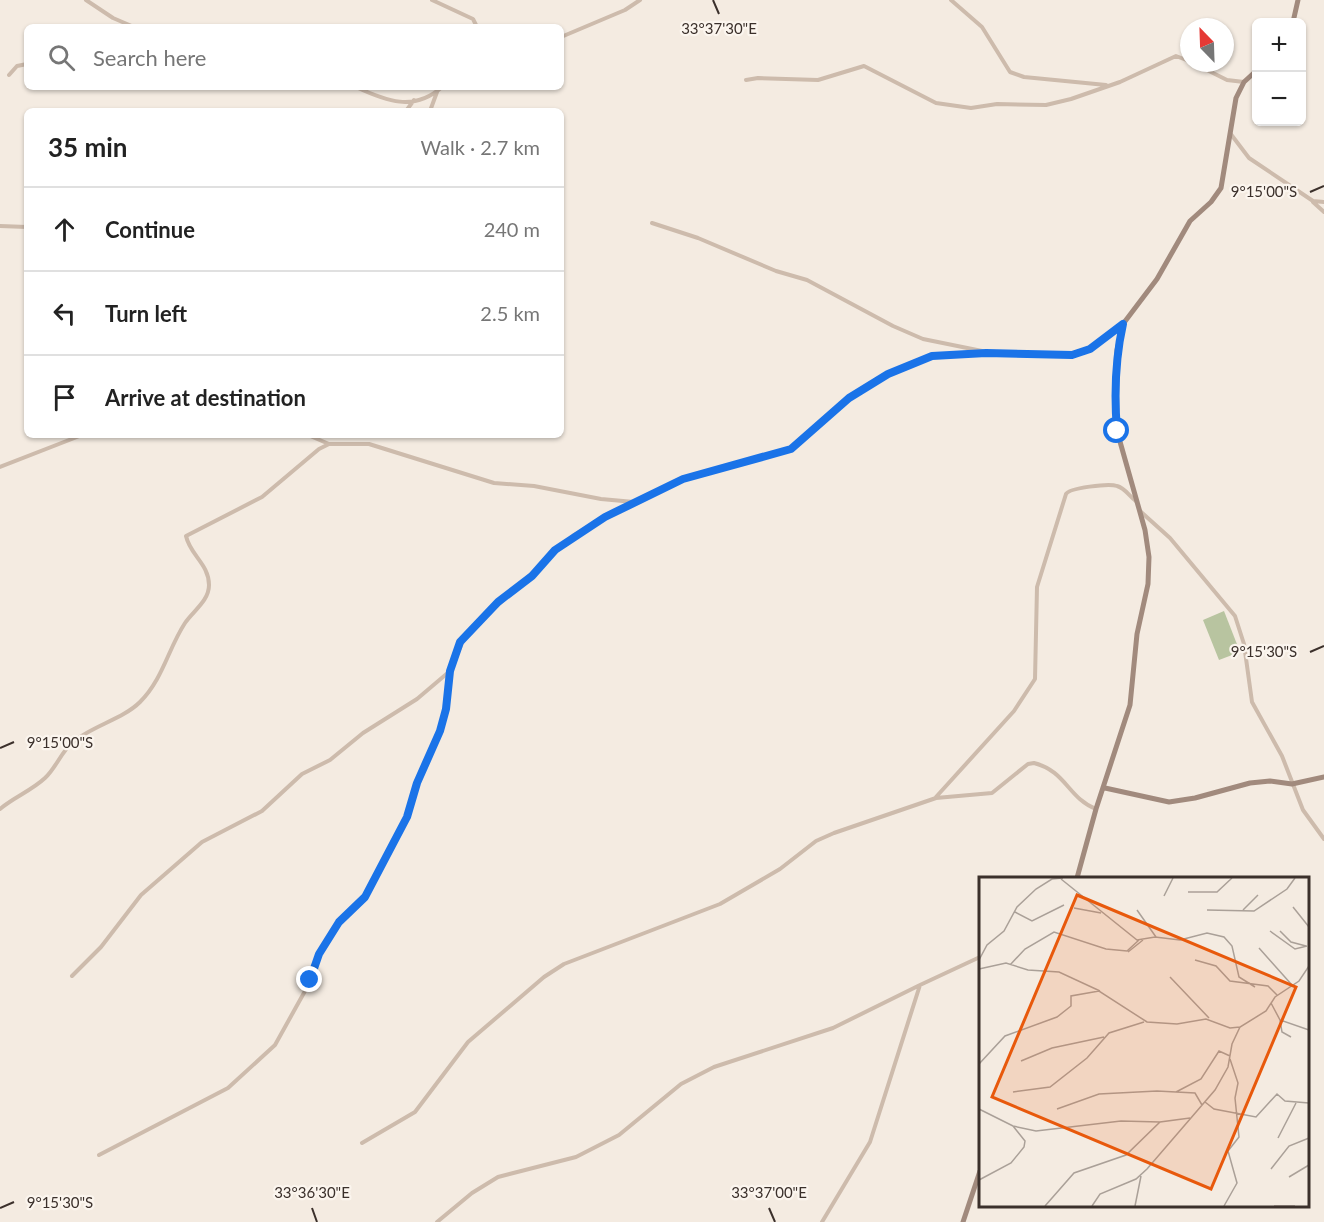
<!DOCTYPE html>
<html lang="en">
<head>
<meta charset="utf-8">
<style>
  body { margin:0; font-family:Lato,sans-serif; background:#f2f2f2; color:#222 }
  .controls { position:absolute; right:18px; top:18px; display:grid; overflow:hidden; border-radius:9px; box-shadow:0 2px 4px #0004 }
  .controls button { width:54px; height:54px; display:grid; place-items:center; padding:0; border:0; border-bottom:2px solid #e0e0e0; background:#fff; color:#222; font:30px sans-serif }
  .compass { position:absolute; left:1180px; top:18px; width:54px; height:54px; border-radius:50%; background:#fff; box-shadow:0 2px 4px #0004; rotate:337deg }
  .stop { position:absolute; width:18px; height:18px; margin:-14px; border:4px solid #1a73e8; border-radius:50%; background:#fff }
  .stop.end { background:#1a73e8; border-color:#fff; box-shadow:0 2px 6px #0008 }
  .list { margin:0; padding:0; list-style:none }
  h2 { display:flex; justify-content:space-between; align-items:center; height:78px; margin:0; padding:0 24px; font-size:26px }
  h2 small { font-size:20px; font-weight:400; color:#767676 }
  .list li { display:grid; grid-template-columns:39px 1fr auto; gap:18px; align-items:center; box-sizing:border-box; height:84px; padding:0 24px; border-top:2px solid #e0e0e0 }
  .list b { display:block; font-size:22px; white-space:nowrap }
  .list em { font-size:20px; font-style:normal; color:#767676 }
  .icon { flex:none; width:33px; height:33px; fill:none; stroke:currentColor; stroke-width:2; stroke-linecap:round; stroke-linejoin:round }
  .map { position:relative; flex:none; width:1324px; height:1222px; overflow:hidden }
  .search { position:absolute; background:#fff; box-shadow:0 2px 4px #0004; left:24px; top:24px; width:540px; height:66px; display:flex; align-items:center; gap:15px; box-sizing:border-box; padding:0 21px; border-radius:9px; color:#767676; font-size:22px }
  .panel { position:absolute; background:#fff; box-shadow:0 2px 4px #0004; left:24px; top:108px; width:540px; height:330px; border-radius:9px }
  .map>svg:first-child { display:block }
  .green { fill:#b8c4a0 }
  .lines { fill:none; stroke-linecap:round; stroke-linejoin:round }
  .street { stroke:#cdbbac; stroke-width:4 }
  .secondary { stroke:#a18a7d; stroke-width:5 }
  .route { stroke:#1a73e8; stroke-width:8 }
  .ticks { fill:none; stroke:#3b302b; stroke-width:2 }
  .inset-road { fill:none; stroke:#aaa098; stroke-width:1.5 }
  .view { fill:#e8590c; fill-opacity:0.15; stroke:#e8590c; stroke-width:3 }
  .inset-edge { fill:none; stroke:#3b302b; stroke-width:3 }
  .ticks-label { font-size:15px; text-anchor:middle; fill:#3b302b; stroke:#fbf5ee; stroke-width:4.5; stroke-linejoin:round; paint-order:stroke }
</style>
</head>
<body>
<div class="map">
<svg width="1324" height="1222" viewBox="0 0 1324 1222">
  <rect width="100%" height="100%" fill="#f4ebe1"/>
  <path class="green" d="M1224 611 1240 652 1219 660 1203 620Z"/>
  <g class="lines">
    <path class="street" d="M86 0 113 18 134 27
      M432 0 473 19 477 27
      M951 0 982 27 1010 72 1024 77 1106 85
      M561 37 625 10 640 0
      M1193 63 1227 80 1244 82
      M9 75 17 66 27 64
      M746 80 758 78 818 80 864 66 936 103 971 108 997 104 1046 105 1071 99 1120 82 1176 56 1189 61
      M356 87C386 101 414 112 442 87
      M406 111 414 100
      M430 111 437 92
      M1230 133 1249 158 1313 201 1324 202
      M1313 202 1324 212
      M652 223 698 238 776 271 807 280 893 326 923 339 982 351
      M0 226 27 227
      M308 435 329 444
      M0 467 82 435
      M1140 511 1170 538 1235 616 1244 644 1252 702 1282 756 1303 810 1324 839
      M936 797 1014 711 1035 679 1037 587 1066 494C1069 488 1109 483 1117 486 1125 488 1129 496 1136 501
      M0 809C14 797 31 791 45 778 56 768 61 752 73 742 92 726 123 719 140 702 163 679 168 649 185 623 193 611 209 601 209 585 209 564 190 555 186 536L262 497 319 449 329 444H369L494 483 534 486 601 499 634 502 683 479 791 449 849 398 888 374 932 356 986 353 1072 355 1090 349 1122 324
      M72 976 101 947 141 895 202 842 262 811 302 774 330 760 363 733 417 699 450 671
      M362 1143 415 1112 468 1042 544 977 564 964 720 904 780 869 816 841 834 833 936 798 992 793 1028 764 1034 763C1066 771 1068 798 1096 809
      M99 1155 228 1088 275 1045 305 991 319 954 339 922 365 897 407 817 417 783 440 731 446 709 450 671 466 634 574 535 633 502
      M437 1222 472 1193 498 1177 576 1157 619 1135 681 1084 714 1067 833 1028 920 985
      M822 1222 870 1142 920 985 980 957"/>
    <path class="secondary" d="M1293 22 1298 0
      M1105 788 1169 802 1195 798 1250 783 1270 781 1292 784 1324 777
      M1077 878 1096 809 1130 705 1137 634 1148 584 1149 557 1145 530 1117 431 1115 385 1117 350 1123 324 1157 279 1190 221 1211 202 1221 188 1236 98 1244 82 1256 71
      M963 1222 980 1171"/>
  </g>
  <g class="lines">
    <path class="route" d="M310 980 319 954 339 922 365 897 407 817 417 783 440 731 446 709 450 671 460 642 498 602 532 576 555 550 605 517 683 479 791 449 849 398 888 374 932 356 986 353 1072 355 1090 349 1123 324C1115 360 1114 394 1117 431"/>
  </g>
  <path class="ticks" d="M713 0 719 14M1310 192 1324 186M1310 652 1324 646M0 748 14 742M0 1208 14 1202M312 1208 317 1222M769 1208 775 1222"/>
  <g transform="translate(979 877)">
    <rect width="330" height="330" fill="#f4ebe1"/>
    <path class="inset-road" d="M82 2 158 63 176 60 201 63 228 56 245 60 253 69 260 100 276 110M209 15H238L253 1M185 19 194 1M314 30 330 50M95 31 122 36M158 33 177 60M228 33 275 34 308 12 316 1M264 33 279 18M36 35 53 44 85 28M291 54 316 72 328 69M301 54 312 65 327 69M280 71 313 108M149 75 164 63M0 83 8 68 25 54 38 30 57 12 73 2 84 1M216 83 237 89 251 104 289 109 298 118M31 88 46 72 75 55 127 72 148 74 160 63M0 92 27 86 49 93 80 95 121 114M191 100 230 141M292 126 301 143 330 153M301 143 303 155 312 160M42 184 73 171 125 160M0 187 26 159 78 140 92 129V119L120 114 168 145 198 147 227 142 251 151 261 150M34 215 71 210 108 181 130 156 165 145M197 215 222 202 240 174 251 179M226 225 235 232 277 240 298 217 306 224 330 226M0 232 34 249 57 254 142 244 181 245M78 232 120 217 178 214 216 216 223 228M299 261 317 226M292 292 310 269 330 261M310 300 330 288M0 303 32 286 45 270 46 264 34 249M66 329 95 296 147 278 181 245 211 241M113 329 121 317 157 302 168 292 236 213 249 190 253 167 261 150 287 134 296 120 320 104 330 89M156 329 162 299M245 329 258 306 249 274 260 260 256 221 259 206 251 182M295 329H316"/>
    <path class="view" d="M98 18 317 110 232 312 13 220Z"/>
    <rect width="330" height="330" class="inset-edge"/>
  </g>
  <g class="ticks-label">
    <text x="719" y="34">33°37'30"E</text>
    <text x="1264" y="197">9°15'00"S</text>
    <text x="1264" y="657">9°15'30"S</text>
    <text x="60" y="748">9°15'00"S</text>
    <text x="312" y="1198">33°36'30"E</text>
    <text x="769" y="1198">33°37'00"E</text>
    <text x="60" y="1208">9°15'30"S</text>
  </g>
</svg>
<div class="controls">
<button>+</button>
<button>−</button>
</div>
<svg class="compass" viewBox="-18 -18 36 36"><path d="M0-13l5 13h-10z" fill="#e53935"/><path d="M0 13l5-13h-10z" fill="#767676"/></svg>
<div class="stop" style="left:1117px;top:431px"></div>
<div class="stop end" style="left:310px;top:980px"></div>
<div class="search"><svg class="icon" aria-label="search" viewBox="0 0 24 24"><circle cx="10" cy="10" r="6"/><path d="M15 15l6 6"/></svg>Search here</div>
<section class="panel">
<h2>35 min<small>Walk · 2.7 km</small></h2>
<ul class="list">
<li><svg class="icon" aria-label="ahead" viewBox="0 0 24 24"><path d="M12 20V5M6 11l6-6 6 6"/></svg><div><b>Continue</b></div><em>240 m</em></li>
<li><svg class="icon" aria-label="left" viewBox="0 0 24 24"><path d="M17 20v-9H6M10 6l-5 5 5 5"/></svg><div><b>Turn left</b></div><em>2.5 km</em></li>
<li><svg class="icon" aria-label="arrive" viewBox="0 0 24 24"><path d="M6 21V4h12l-3 4 3 4H6"/></svg><div><b>Arrive at destination</b></div></li>
</ul>
</section>
</div>
</body>
</html>
